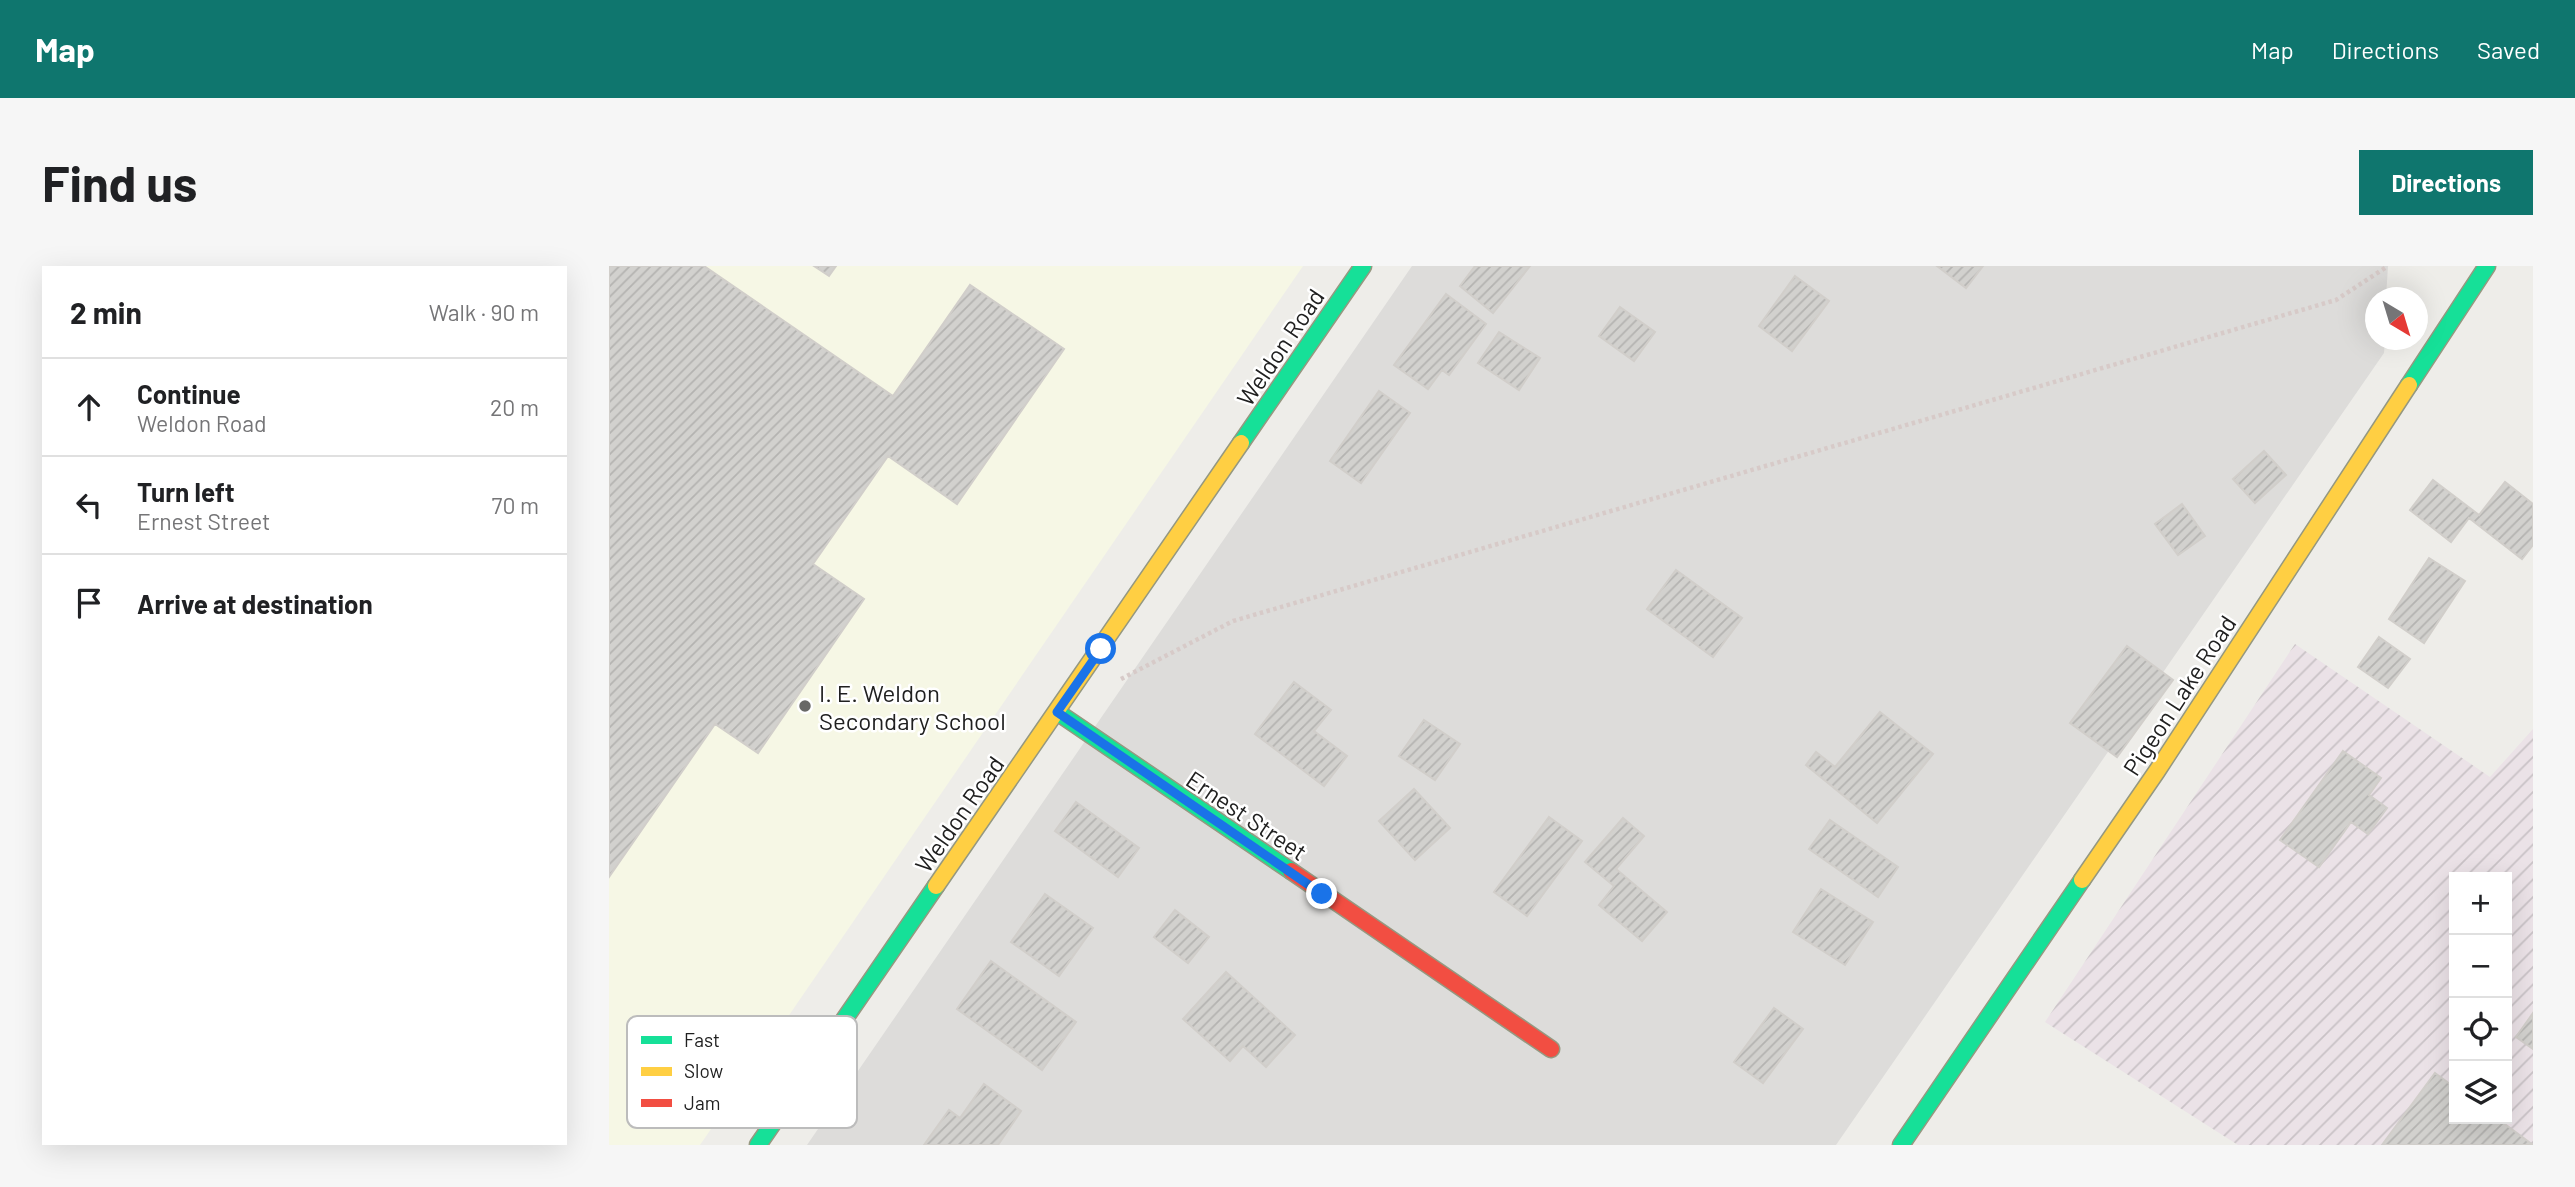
<!DOCTYPE html>
<html lang="en">
<head>
<meta charset="utf-8">
<style>
  body { margin:0; font-family:Barlow,sans-serif; background:#f6f6f6; color:#202124 }
  .controls { position:absolute; right:21px; bottom:21px; display:grid; overflow:hidden; border-radius:0px; box-shadow:0 7px 28px #0002 }
  .controls button { width:63px; height:63px; display:grid; place-items:center; padding:0; border:0; border-bottom:2px solid #e0e0e0; background:#fff; color:#202124; font:35px sans-serif }
  .compass { position:absolute; left:1756px; top:21px; width:63px; height:63px; border-radius:50%; background:#fff; box-shadow:0 7px 28px #0002; rotate:142deg }
  .stop { position:absolute; width:21px; height:21px; margin:-16px; border:5px solid #1a73e8; border-radius:50%; background:#fff }
  .stop.end { background:#1a73e8; border-color:#fff; box-shadow:0 2px 7px #0008 }
  .list { margin:0; padding:0; list-style:none }
  h2 { display:flex; justify-content:space-between; align-items:center; height:91px; margin:0; padding:0 28px; font-size:30px }
  h2 small { font-size:23px; font-weight:400; color:#757577 }
  .list li { display:grid; grid-template-columns:46px 1fr auto; gap:21px; align-items:center; box-sizing:border-box; height:98px; padding:0 28px; border-top:2px solid #e0e0e0 }
  .list b { display:block; font-size:26px; white-space:nowrap }
  .list p { margin:0; font-size:23px; white-space:nowrap; color:#757577 }
  .list em { font-size:23px; font-style:normal; color:#757577 }
  .icon { flex:none; width:38px; height:38px; fill:none; stroke:currentColor; stroke-width:2; stroke-linecap:round; stroke-linejoin:round }
  .map { position:relative; flex:none; width:1924px; height:879px; overflow:hidden; border-radius:0px }
  header { display:flex; align-items:center; gap:42px; box-sizing:border-box; height:98px; padding:0 35px; background:#0f766e; color:#fff }
  header strong { font-size:33px }
  nav { display:flex; gap:38px; margin-inline-start:auto; font-size:24px }
  .intro { display:flex; align-items:center; justify-content:space-between; box-sizing:border-box; height:168px; padding:0 42px }
  h1 { margin:0; font-size:49px }
  .button { padding:18px 32px; border-radius:0px; background:#0f766e; color:#fff; font-size:24px; font-weight:700 }
  main { display:flex; gap:42px; padding:0 42px }
  aside { flex:1; background:#fff; border-radius:0px; box-shadow:0 7px 28px #0002 }
  .map>svg:first-child { display:block }
  .residential { fill:#dddcda }
  .industrial { fill:url(#industrial-furrows); fill-rule:evenodd }
  .education { fill:#f6f7e5 }
  .building { fill:url(#building-hatch); stroke:#d1ceca; stroke-width:2 }
  .lines { fill:none; stroke-linecap:round; stroke-linejoin:round }
  .fast-casing { stroke:#959880; stroke-width:19 }
  .slow-casing { stroke:#959880; stroke-width:19 }
  .jam-casing { stroke:#959880; stroke-width:19 }
  .path { stroke:#d7cac8; stroke-width:4.5; stroke-dasharray:3.5 3.5; stroke-linecap:butt }
  .fast { stroke:#16e098; stroke-width:16 }
  .slow { stroke:#ffcf43; stroke-width:16 }
  .jam { stroke:#f24e42; stroke-width:16 }
  .route { stroke:#1a73e8; stroke-width:9 }
  .poi-dot { fill:#686866; stroke:#fff; stroke-width:2.5 }
  .labels { text-anchor:middle; dominant-baseline:central; stroke-width:5; stroke-linejoin:round; paint-order:stroke }
  .street-label { font-size:24px; fill:#202020; stroke:#fff }
  .poi-label { font-size:24px; fill:#202020; stroke:#fff; text-anchor:start }
  .key { fill:#fff; stroke:#bcbcbc; stroke-width:2 }
  .key-label { font-size:19px; fill:#202020 }
</style>
</head>
<body>
<header>
<strong>Map</strong>
<nav><a>Map</a><a>Directions</a><a>Saved</a></nav>
</header>
<div class="intro"><h1>Find us</h1><a class="button">Directions</a></div>
<main>
<aside>
<h2>2 min<small>Walk · 90 m</small></h2>
<ul class="list">
<li><svg class="icon" aria-label="ahead" viewBox="0 0 24 24"><path d="M12 20V5M6 11l6-6 6 6"/></svg><div><b>Continue</b><p>Weldon Road</p></div><em>20 m</em></li>
<li><svg class="icon" aria-label="left" viewBox="0 0 24 24"><path d="M17 20v-9H6M10 6l-5 5 5 5"/></svg><div><b>Turn left</b><p>Ernest Street</p></div><em>70 m</em></li>
<li><svg class="icon" aria-label="arrive" viewBox="0 0 24 24"><path d="M6 21V4h12l-3 4 3 4H6"/></svg><div><b>Arrive at destination</b></div></li>
</ul>
</aside>
<div class="map">
<svg width="1924" height="879" viewBox="0 0 1924 879">
  <defs>
    <pattern id="industrial-furrows" width="10" height="10" patternUnits="userSpaceOnUse" patternTransform="scale(1.75)"><rect width="10" height="10" fill="#ebe2e7"/><path d="M-1 1l2-2M0 10L10 0M9 11l2-2" fill="none" stroke="#c9c2c6"/></pattern>
    <pattern id="building-hatch" width="6" height="6" patternUnits="userSpaceOnUse" patternTransform="scale(1.75)"><rect width="6" height="6" fill="#d2d1ce"/><path d="M-1 1l2-2M0 6l6-6M5 7l2-2" fill="none" stroke="#b4b3b1"/></pattern>
  </defs>
  <rect width="100%" height="100%" fill="#eeede9"/>
  <path class="residential" d="M803 0H1779L1777 31 1766 32V74H1776L1775 87 1227 879H198Z"/>
  <path class="industrial" d="M1686 378 1881 511 1924 463V879H1629L1436 756ZM1845 611H1898V853H1845Z"/>
  <path class="education" d="M0 0H694L91 879H0Z"/>
  <path class="building" d="M0 0H95L284 130 361 19 455 83 348 238 279 190 204 298 255 333 149 487 106 458 0 611Z
    M205 0H227L220 10Z
    M866 0H921L884 47 851 20Z
    M1328 0H1374L1357 22Z
    M1186 10 1220 35 1183 85 1150 60Z
    M837 28 877 58 840 109 833 104 819 123 785 99Z
    M1011 41 1046 66 1025 95 990 70Z
    M890 66 931 92 910 124 869 97Z
    M770 125 801 147 752 217 721 195Z
    M1655 185 1677 209 1646 237 1624 213Z
    M1824 214 1870 249 1896 216 1924 238V279L1913 293 1860 252 1842 276 1801 244Z
    M1573 238 1596 270 1569 289 1546 258Z
    M1820 292 1856 315 1815 377 1780 353Z
    M1067 304 1133 352 1104 391 1038 343Z
    M1770 371 1801 393 1779 422 1749 401Z
    M1518 380 1564 414 1508 491 1461 457Z
    M685 416 722 444 705 465 738 490 715 520 646 468Z
    M1271 446 1324 488 1268 557 1197 499 1207 486 1226 501Z
    M815 454 851 478 826 514 790 490Z
    M1734 485 1772 512 1760 529 1778 542 1759 568 1742 556 1710 601 1671 574Z
    M805 523 841 562 806 594 770 555Z
    M467 536 530 582 509 611 446 565Z
    M940 551 973 575 918 650 885 626Z
    M1014 552 1035 570 1007 603 1058 646 1033 675 990 639 1005 620 976 596Z
    M1221 554 1289 601 1269 631 1200 583Z
    M1212 623 1264 656 1236 699 1184 666Z
    M436 628 484 662 450 710 402 676Z
    M566 644 600 671 579 697 545 671Z
    M382 695 467 756 433 804 348 743Z
    M617 706 686 769 657 801 634 780 621 795 574 753Z
    M1165 742 1194 763 1154 817 1125 796Z
    M1924 747V783L1907 771Z
    M1826 807 1845 821V853H1889L1924 879H1773Z
    M375 818 412 845 389 879H315L340 844 351 852Z"/>
  <g class="lines">
    <g class="fast-casing">
      <path id="fast" d="M1800 119 1878 0
        M632 177 754 0
        M448 446 682 605
        M149 879 327 620
        M1292 879 1473 614"/>
    </g>
    <g class="slow-casing">
      <path id="slow" d="M1473 614 1548 505 1800 119
        M327 620 632 177"/>
    </g>
    <g class="jam-casing">
      <path id="jam" d="M682 605 942 783"/>
    </g>
    <path class="path" d="M512 413 624 355 1727 34 1779 0"/>
    <use href="#fast" class="fast"/>
    <use href="#slow" class="slow"/>
    <use href="#jam" class="jam"/>
  </g>
  <g class="lines">
    <path class="route" d="M492 383 448 446 713 628"/>
  </g>
  <circle class="poi-dot" cx="196" cy="440" r="7"/>
  <g class="labels">
    <g class="street-label">
      <text transform="translate(671 81) rotate(-56)">Weldon Road</text>
      <text transform="translate(1570 429) rotate(-57)">Pigeon Lake Road</text>
      <text transform="translate(350 548) rotate(-55)">Weldon Road</text>
      <text transform="translate(638 549) rotate(34)">Ernest Street</text>
    </g>
    <g class="poi-label">
      <text x="210" y="426">I. E. Weldon<tspan x="210" dy="28">Secondary School</tspan></text>
    </g>
  </g>
  <rect x="18" y="750" width="230" height="112" rx="10" class="key"/>
  <rect x="32" y="770" width="31" height="8" fill="#16e098"/>
  <rect x="32" y="801" width="31" height="9" fill="#ffcf43"/>
  <rect x="32" y="833" width="31" height="8" fill="#f24e42"/>
  <g class="key-label">
    <text x="75" y="781">Fast</text>
    <text x="75" y="812">Slow</text>
    <text x="75" y="844">Jam</text>
  </g>
</svg>
<div class="controls">
<button>+</button>
<button>−</button>
<button><svg class="icon" aria-label="locate" viewBox="0 0 24 24"><circle cx="12" cy="12" r="6"/><path d="M12 2v4M12 18v4M2 12h4M18 12h4"/></svg></button>
<button><svg class="icon" aria-label="layers" viewBox="0 0 24 24"><path d="M12 4l9 5-9 5-9-5zM3 14l9 5 9-5"/></svg></button>
</div>
<svg class="compass" viewBox="-18 -18 36 36"><path d="M0-13l5 13h-10z" fill="#e53935"/><path d="M0 13l5-13h-10z" fill="#757577"/></svg>
<div class="stop" style="left:492px;top:383px"></div>
<div class="stop end" style="left:713px;top:628px"></div>
</div>
</main>
</body>
</html>
